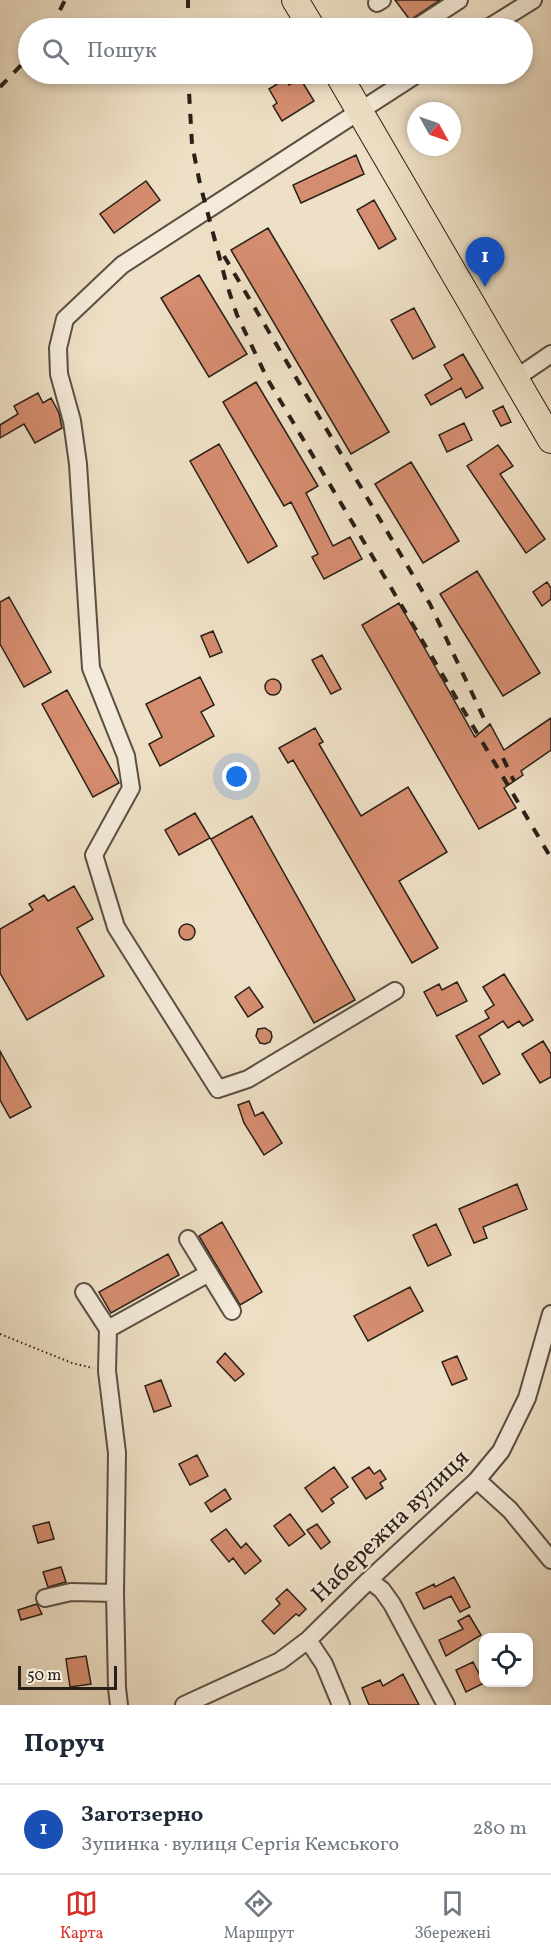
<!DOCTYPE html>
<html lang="uk">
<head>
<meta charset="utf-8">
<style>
  body { margin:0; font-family:Vollkorn,serif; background:#f2f2f3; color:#1f2937 }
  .controls { position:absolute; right:18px; bottom:18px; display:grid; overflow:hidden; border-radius:12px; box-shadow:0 3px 9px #0003 }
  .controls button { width:54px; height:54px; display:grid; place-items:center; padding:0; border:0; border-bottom:2px solid #e0e1e3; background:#fff; color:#1f2937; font:30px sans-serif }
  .compass { position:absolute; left:407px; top:102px; width:54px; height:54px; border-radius:50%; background:#fff; box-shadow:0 3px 9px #0003; rotate:130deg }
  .scale { position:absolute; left:18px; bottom:15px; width:99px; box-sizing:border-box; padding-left:6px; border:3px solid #2a1f17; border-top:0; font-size:16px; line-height:21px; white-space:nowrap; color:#2a1f17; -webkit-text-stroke:4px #f4ebda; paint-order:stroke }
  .you { position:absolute; left:237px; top:777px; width:21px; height:21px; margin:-15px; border:4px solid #fff; border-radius:50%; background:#1a73e8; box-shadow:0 0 0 9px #1a73e833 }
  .badge { display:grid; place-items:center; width:39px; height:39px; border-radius:50%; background:#d93025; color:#fff; font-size:20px; font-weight:700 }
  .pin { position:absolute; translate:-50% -50px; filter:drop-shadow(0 2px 3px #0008) }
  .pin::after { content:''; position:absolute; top:32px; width:21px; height:18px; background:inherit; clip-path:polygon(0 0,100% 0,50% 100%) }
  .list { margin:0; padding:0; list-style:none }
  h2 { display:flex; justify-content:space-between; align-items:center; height:78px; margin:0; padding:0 24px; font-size:26px }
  h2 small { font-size:20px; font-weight:400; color:#747a83 }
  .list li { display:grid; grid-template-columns:39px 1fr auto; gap:18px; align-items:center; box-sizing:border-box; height:90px; padding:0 24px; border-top:2px solid #e0e1e3 }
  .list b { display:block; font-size:22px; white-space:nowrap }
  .list p { margin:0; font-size:20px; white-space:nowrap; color:#747a83 }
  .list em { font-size:20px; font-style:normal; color:#747a83 }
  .icon { flex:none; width:33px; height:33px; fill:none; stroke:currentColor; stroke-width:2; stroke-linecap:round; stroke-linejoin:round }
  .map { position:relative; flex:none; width:551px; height:1705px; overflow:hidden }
  .search { position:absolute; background:#fff; box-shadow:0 3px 9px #0003; left:18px; right:18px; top:18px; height:66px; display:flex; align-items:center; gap:15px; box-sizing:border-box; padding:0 21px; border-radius:33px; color:#747a83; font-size:22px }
  .sheet { height:168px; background:#fff }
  nav { display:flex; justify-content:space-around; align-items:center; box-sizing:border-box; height:84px; border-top:2px solid #e0e1e3; background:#fff; font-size:16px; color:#747a83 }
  nav a { display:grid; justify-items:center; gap:3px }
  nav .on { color:#d93025 }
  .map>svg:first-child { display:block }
  .building { fill:#d58d6f; stroke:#2a1f17; stroke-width:1.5 }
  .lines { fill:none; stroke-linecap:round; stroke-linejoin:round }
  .minor-casing { stroke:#5b4f43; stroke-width:20 }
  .highway-casing { stroke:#2a1f17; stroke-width:28 }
  .path { stroke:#2a1f17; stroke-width:2; stroke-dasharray:1.5 3; stroke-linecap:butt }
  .minor { stroke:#f4ebda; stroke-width:16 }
  .highway { stroke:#eee0c6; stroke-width:26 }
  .rail { stroke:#2a1f17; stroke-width:4; stroke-dasharray:10 10; stroke-linecap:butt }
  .labels { text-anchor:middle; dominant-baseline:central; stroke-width:4.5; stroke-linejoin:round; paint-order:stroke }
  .street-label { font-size:24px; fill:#2a1f17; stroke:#f4ebda }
</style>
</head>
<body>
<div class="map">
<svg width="551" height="1705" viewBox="0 0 551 1705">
  <rect width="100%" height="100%" fill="#eee0c6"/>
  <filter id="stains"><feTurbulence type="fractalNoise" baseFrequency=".00333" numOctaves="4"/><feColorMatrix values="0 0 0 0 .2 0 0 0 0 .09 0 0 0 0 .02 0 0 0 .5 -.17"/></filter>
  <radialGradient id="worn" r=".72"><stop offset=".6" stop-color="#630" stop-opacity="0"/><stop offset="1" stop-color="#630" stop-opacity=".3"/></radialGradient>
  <path class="building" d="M395 0H440L410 20Z
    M300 78 314 101 282 121 273 106 277 103 269 89 285 79 289 85Z
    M356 155 364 174 301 203 293 185Z
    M146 181 160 200 114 233 100 214Z
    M374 200 396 239 379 249 357 210Z
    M268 228 389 432 351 454 231 250Z
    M199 275 247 354 209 377 161 298Z
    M414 308 435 347 413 359 391 320Z
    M463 354 483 388 466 398 461 388 431 405 425 395 452 379 444 365Z
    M256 382 318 486 306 493 333 546 350 537 362 559 324 579 312 557 318 554 291 502 284 506 223 402Z
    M38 393 43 403 51 398 59 413 62 428 35 443 24 424 0 438V425L18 414 14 406Z
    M503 406 511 422 501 426 493 411Z
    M464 423 472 440 447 452 439 435Z
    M219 444 277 546 248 563 190 461Z
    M498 445 513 466 500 474 545 539 526 553 467 466Z
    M411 462 459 541 423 563 375 484Z
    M477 571 540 673 503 696 440 594Z
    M547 582 551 588V599L542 606 533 592Z
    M9 597 51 672 24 687 0 644V602Z
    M399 603 475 737 490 724 504 750 551 718V750L521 771 523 775 504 788 516 808 479 829 362 625Z
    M213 631 222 652 210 657 201 636Z
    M322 655 341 689 331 694 312 660Z
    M200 677 214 705 201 712 214 736 160 766 149 744 162 737 146 704Z
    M265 687a8 8 0 1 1 16 0a8 8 0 1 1-16 0Z
    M67 690 119 783 93 797 42 704Z
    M315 728 323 742 319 744 361 816 408 787 447 852 399 881 438 948 412 963 293 760 288 763 279 748Z
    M195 813 210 838 179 855 165 830Z
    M252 816 355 1000 314 1023 211 839Z
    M74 886 93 919 77 928 104 976 27 1020 0 973V929L33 910 29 904 44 895 48 901Z
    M179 932a8 8 0 1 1 16 0a8 8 0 1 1-16 0Z
    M504 974 533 1020 523 1026 519 1021 508 1028 503 1021 479 1036 500 1074 483 1084 456 1036 489 1018 485 1011 494 1005 483 987Z
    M457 982 467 1001 437 1016 424 992 439 984 442 990Z
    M249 987 263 1007 248 1017 235 997Z
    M265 1028 271 1032 272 1037 270 1042 265 1044 260 1043 256 1036 258 1029Z
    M543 1041 551 1054V1077L540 1083 522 1054Z
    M0 1051 31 1107 10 1118 0 1100Z
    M249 1101 255 1116 263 1112 282 1143 264 1155 244 1123 238 1105Z
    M517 1184 527 1209 483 1227 487 1238 474 1243 459 1209Z
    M222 1222 262 1292 240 1305 199 1236Z
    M436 1224 451 1255 428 1266 413 1235Z
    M168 1254 179 1275 111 1313 99 1292Z
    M410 1287 423 1311 368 1341 354 1316Z
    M225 1353 244 1374 235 1381 217 1362Z
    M457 1356 467 1379 452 1385 442 1362Z
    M161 1380 171 1406 154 1412 145 1386Z
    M197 1455 208 1476 190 1485 179 1464Z
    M334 1467 348 1487 331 1499 334 1503 322 1512 305 1488Z
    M369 1467 374 1474 380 1470 386 1479 380 1483 383 1488 366 1499 352 1478Z
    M225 1489 231 1499 211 1512 205 1503Z
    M290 1514 305 1534 289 1546 274 1526Z
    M49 1522 54 1539 38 1543 33 1526Z
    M317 1524 330 1542 321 1549 307 1530Z
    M226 1529 241 1548 246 1543 261 1561 245 1574 233 1558 229 1562 211 1540Z
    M61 1567 66 1582 48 1587 43 1572Z
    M454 1577 470 1607 460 1612 451 1596 424 1609 416 1593 434 1584 435 1587Z
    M287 1589 306 1609 299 1616 296 1614 274 1634 262 1621 280 1604 276 1599Z
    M37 1604 42 1614 21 1620 18 1610Z
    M469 1615 481 1635 446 1656 439 1640 463 1629 458 1621Z
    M86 1656 91 1684 70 1687 66 1659Z
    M473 1662 484 1683 466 1692 456 1670Z
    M403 1674 419 1705H369L362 1688 380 1680 383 1686Z"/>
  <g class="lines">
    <g class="minor-casing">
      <path id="minor" d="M377 3 382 0
        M416 28 459 0
        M488 28 533 0
        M516 378 551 354
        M395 991 248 1079 218 1089 116 927 94 855 131 788 126 756 91 668 78 464 72 421 59 374 58 348 65 319 122 265 417 74
        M188 1239 232 1311
        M84 1292 108 1329
        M108 1329 107 1371 117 1453 115 1593 117 1688 119 1705
        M108 1329 209 1273
        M477 1480 510 1510 551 1560
        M369 1580 382 1590 392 1604 446 1705
        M45 1598 71 1592 115 1593
        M308 1640 324 1664 341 1705
        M184 1705 280 1661 308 1640 369 1580 477 1480 501 1451 527 1398 551 1314"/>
    </g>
    <g class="highway-casing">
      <path id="highway" d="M295 0 312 28
        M338 74 551 440"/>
    </g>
    <path class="path" d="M0 1334 72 1363 93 1368"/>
    <use href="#minor" class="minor"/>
    <use href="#highway" class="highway"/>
    <path class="rail" d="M51 28 65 0
      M188 28V0
      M188 74 192 144 200 184 226 282 237 315 268 380 551 858
      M0 87 28 58
      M224 256 430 604 488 727
      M503 758 514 781"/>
  </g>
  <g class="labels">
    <g class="street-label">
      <text transform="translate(391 1527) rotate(-44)">Набережна вулиця</text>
    </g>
  </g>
  <rect width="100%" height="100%" filter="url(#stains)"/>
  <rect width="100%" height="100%" fill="url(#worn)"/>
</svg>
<div class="controls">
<button><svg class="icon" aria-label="locate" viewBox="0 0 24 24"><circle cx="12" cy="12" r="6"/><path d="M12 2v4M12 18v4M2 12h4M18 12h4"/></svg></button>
</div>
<svg class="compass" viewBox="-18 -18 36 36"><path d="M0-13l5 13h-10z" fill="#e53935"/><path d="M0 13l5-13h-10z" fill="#747a83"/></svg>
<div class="scale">50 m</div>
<div class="you"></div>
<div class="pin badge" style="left:485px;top:287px;background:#1a4fb4">1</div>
<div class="search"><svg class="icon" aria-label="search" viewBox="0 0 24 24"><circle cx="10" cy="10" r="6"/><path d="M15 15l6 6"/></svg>Пошук</div>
</div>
<section class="sheet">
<h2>Поруч<small></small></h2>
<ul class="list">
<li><span class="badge" style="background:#1a4fb4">1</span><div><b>Заготзерно</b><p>Зупинка · вулиця Сергія Кемського</p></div><em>280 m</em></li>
</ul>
</section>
<nav>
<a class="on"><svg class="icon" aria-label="map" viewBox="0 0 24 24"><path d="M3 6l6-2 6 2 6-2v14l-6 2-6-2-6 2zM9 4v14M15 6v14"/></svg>Карта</a>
<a><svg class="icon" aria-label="directions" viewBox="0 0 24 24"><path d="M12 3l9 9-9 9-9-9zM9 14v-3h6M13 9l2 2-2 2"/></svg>Маршрут</a>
<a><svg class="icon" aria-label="saved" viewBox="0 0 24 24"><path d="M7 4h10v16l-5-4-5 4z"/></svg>Збережені</a>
</nav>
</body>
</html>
